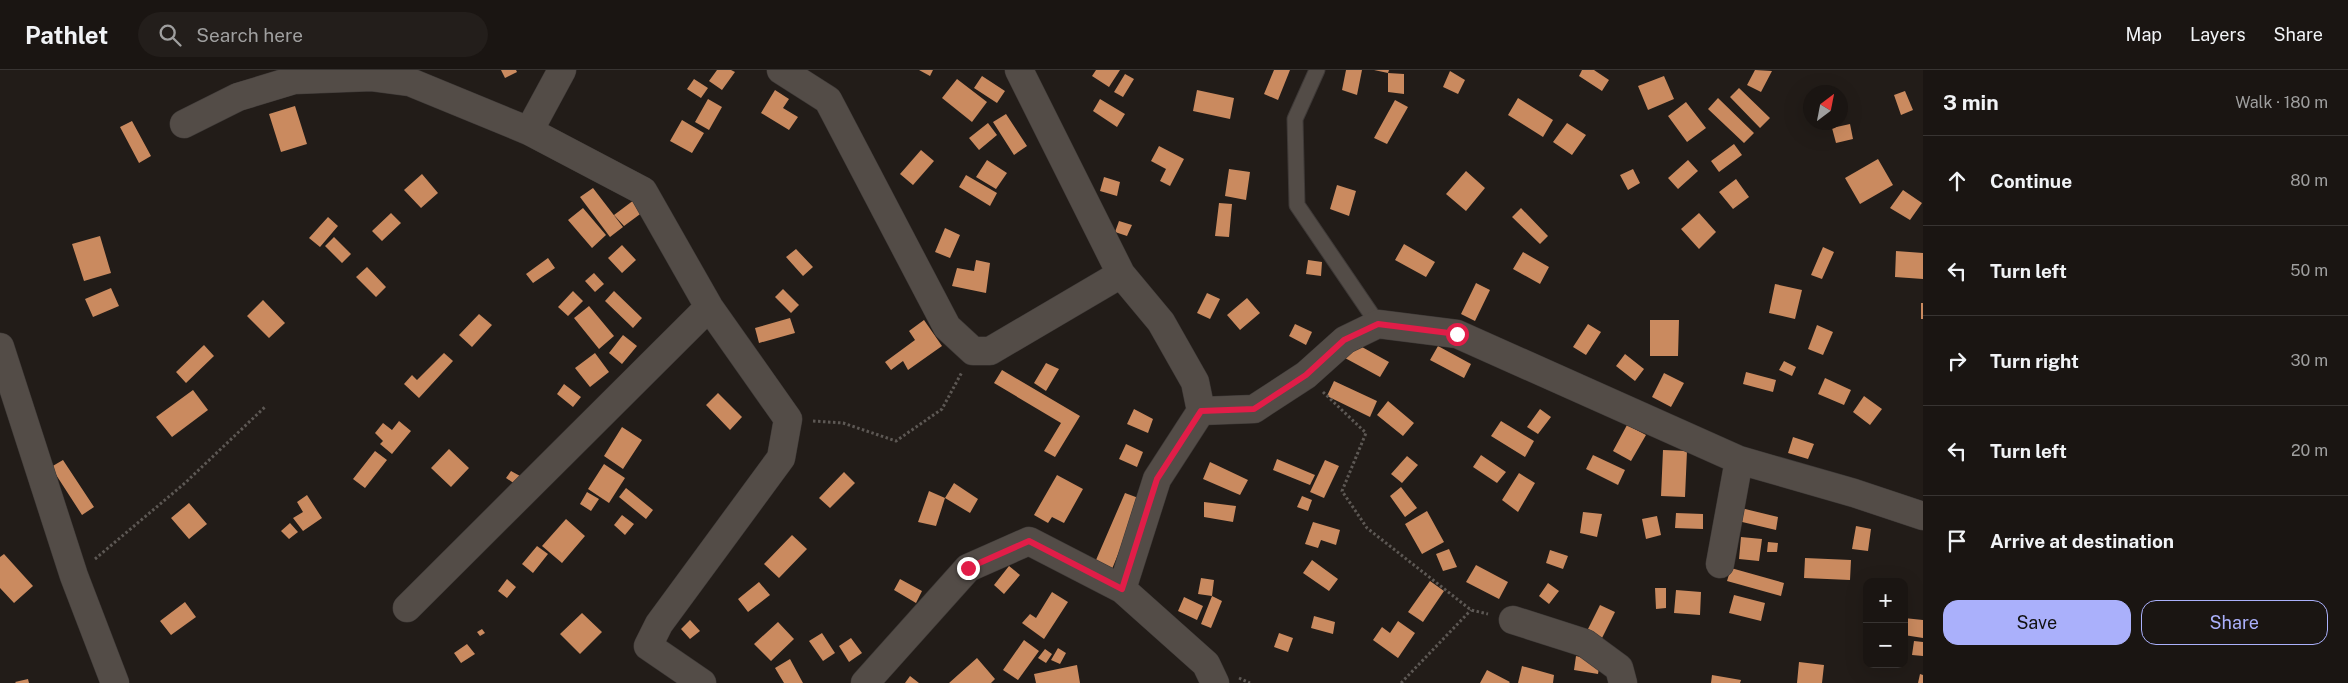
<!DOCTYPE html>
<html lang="en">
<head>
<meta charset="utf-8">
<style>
  body { margin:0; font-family:"Public Sans",sans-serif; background:#231e1b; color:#f1f3f6 }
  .controls { position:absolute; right:15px; bottom:15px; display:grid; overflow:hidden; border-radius:10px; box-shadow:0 5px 20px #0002 }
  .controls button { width:45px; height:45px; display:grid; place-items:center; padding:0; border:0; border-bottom:1px solid #383432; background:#1a1512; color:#f1f3f6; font:25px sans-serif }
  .compass { position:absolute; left:1803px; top:15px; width:45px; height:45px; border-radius:50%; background:#1a1512; box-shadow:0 5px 20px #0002; rotate:32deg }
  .stop { position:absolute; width:15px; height:15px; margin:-11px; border:4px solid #e11d48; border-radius:50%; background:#fff }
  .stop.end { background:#e11d48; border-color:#fff; box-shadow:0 1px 5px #0008 }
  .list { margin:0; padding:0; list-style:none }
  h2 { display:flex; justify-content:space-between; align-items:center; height:65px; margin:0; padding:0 20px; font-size:21px }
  h2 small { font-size:16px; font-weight:400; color:#9f9f9f }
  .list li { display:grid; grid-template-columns:32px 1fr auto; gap:15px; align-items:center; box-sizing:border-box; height:90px; padding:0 20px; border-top:1px solid #383432 }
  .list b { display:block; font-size:19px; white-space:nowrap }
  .list em { font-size:16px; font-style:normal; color:#9f9f9f }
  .actions { display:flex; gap:10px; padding:15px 20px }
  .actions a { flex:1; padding:11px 0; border:1px solid #aab0fb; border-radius:15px; text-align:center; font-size:18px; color:#aab0fb }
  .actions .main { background:#aab0fb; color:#111 }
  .icon { flex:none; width:28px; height:28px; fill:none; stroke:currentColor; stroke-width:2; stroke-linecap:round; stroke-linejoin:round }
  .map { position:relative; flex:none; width:1923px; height:613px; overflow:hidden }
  header { display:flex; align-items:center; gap:30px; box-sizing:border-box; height:70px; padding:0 25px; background:#1a1512; border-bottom:1px solid #383432 }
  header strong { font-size:24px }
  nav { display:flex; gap:28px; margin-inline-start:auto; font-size:18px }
  .search { width:350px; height:45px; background:#231e1b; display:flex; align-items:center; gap:12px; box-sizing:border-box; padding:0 18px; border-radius:28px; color:#9f9f9f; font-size:19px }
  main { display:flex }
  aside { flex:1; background:#1a1512 }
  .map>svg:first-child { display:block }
  .building { fill:#ca8a5f }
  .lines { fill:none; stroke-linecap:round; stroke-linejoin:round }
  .lane-casing { stroke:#3e3937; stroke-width:17 }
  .street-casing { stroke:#3e3937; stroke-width:29 }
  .path { stroke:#5d5854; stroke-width:3; stroke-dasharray:2.5 2.5; stroke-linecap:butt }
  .lane { stroke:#534c47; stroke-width:15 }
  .street { stroke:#534c47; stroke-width:28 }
  .route { stroke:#e11d48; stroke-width:6 }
</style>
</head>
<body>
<header>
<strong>Pathlet</strong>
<div class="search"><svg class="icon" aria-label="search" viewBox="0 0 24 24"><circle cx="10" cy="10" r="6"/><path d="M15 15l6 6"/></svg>Search here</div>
<nav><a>Map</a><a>Layers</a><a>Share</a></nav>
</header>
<main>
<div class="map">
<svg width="1923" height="613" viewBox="0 0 1923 613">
  <rect width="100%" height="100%" fill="#221c18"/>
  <path class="building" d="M501 0H516L517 2 505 8Z
    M717 0H731L735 2 722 20 709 11Z
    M919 0H933L930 6Z
    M1096 0H1120L1109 17 1092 6Z
    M1274 0H1290L1278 30 1264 24Z
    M1346 0H1362L1357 25 1342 20Z
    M1374 0H1389L1388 3Z
    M1582 0H1594L1609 10 1602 21 1579 6Z
    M1755 0 1772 1 1761 22 1747 15Z
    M1450 1 1465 10 1458 24 1443 17Z
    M1388 3 1404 4V24L1388 22Z
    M1125 4 1134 9 1123 27 1114 22Z
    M982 6 1005 21 997 33 974 18Z
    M1664 6 1674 29 1648 40 1638 16Z
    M694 9 708 18 701 28 687 19Z
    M957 9 987 32 972 52 942 28Z
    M1739 18 1770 48 1760 58 1730 27Z
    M775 20 789 29 783 38 798 47 789 60 761 43Z
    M1197 20 1234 28 1230 49 1193 41Z
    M1905 21 1913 40 1901 45 1894 25Z
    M1518 28 1553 50 1543 67 1508 45Z
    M1718 28 1754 63 1744 73 1708 39Z
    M708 29 722 37 709 60 695 52Z
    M1100 29 1125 44 1117 57 1093 41Z
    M1395 30 1408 37 1387 74 1374 68Z
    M1686 32 1706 58 1687 72 1668 46Z
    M295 36 307 74 281 82 269 44Z
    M1006 44 1027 76 1014 85 993 52Z
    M682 50 704 63 692 83 670 71Z
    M132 51 151 86 139 93 120 57Z
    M988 53 997 65 979 80 969 68Z
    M1567 53 1586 65 1572 85 1553 72Z
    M1850 54 1853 69 1836 73 1832 58Z
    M1734 74 1742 85 1719 102 1711 91Z
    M1159 76 1184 89 1170 116 1160 111 1166 99 1151 91Z
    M921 80 934 91 913 115 900 104Z
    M1878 89 1893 115 1860 134 1845 108Z
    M987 90 1007 103 996 119 976 107Z
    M1688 90 1698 101 1678 119 1668 108Z
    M1229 99 1250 102 1246 130 1225 126Z
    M1633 99 1640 113 1628 120 1620 105Z
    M1466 101 1485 118 1466 141 1446 124Z
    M422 104 438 123 421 138 404 120Z
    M966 105 997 123 990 136 959 117Z
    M1104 107 1120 112 1117 126 1100 121Z
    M1736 109 1749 127 1733 139 1719 122Z
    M1337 115 1356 121 1349 146 1330 139Z
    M593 118 623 157 610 167 580 127Z
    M1903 120 1922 133 1910 150 1890 138Z
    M638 127 647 139 624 156 614 145Z
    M1219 133 1232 134 1229 167 1215 166Z
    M583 138 606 165 592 178 568 150Z
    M1521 138 1548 166 1540 174 1512 147Z
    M391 143 401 153 382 171 372 161Z
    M1699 143 1716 162 1699 179 1681 159Z
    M328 147 338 156 320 177 309 168Z
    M1119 151 1132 155 1127 166 1115 162Z
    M945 158 960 165 950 188 935 182Z
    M100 166 111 203 84 211 72 174Z
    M334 167 351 184 342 193 325 176Z
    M1404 174 1435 192 1426 207 1395 190Z
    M622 175 636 190 622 203 608 188Z
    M1823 177 1834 182 1822 209 1811 205Z
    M796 179 813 197 803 206 786 187Z
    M1896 181 1923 183V209L1895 207Z
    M1523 182 1549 197 1540 214 1513 199Z
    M548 188 555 198 533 213 526 204Z
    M976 190 990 193 986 223 952 216 957 198 974 201Z
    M1308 190 1322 192 1321 206 1306 204Z
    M367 197 386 217 376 227 356 207Z
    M594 203 604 214 595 222 585 211Z
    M1476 213 1490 220 1475 251 1461 244Z
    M1775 214 1802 220 1795 249 1769 243Z
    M111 218 119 236 93 247 85 229Z
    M783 219 799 235 791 243 775 227Z
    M573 221 583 231 568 246 558 237Z
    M614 221 642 248 633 258 605 231Z
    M1207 223 1220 229 1210 249 1197 243Z
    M1247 228 1260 243 1240 260 1227 245Z
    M263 230 285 253 269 268 247 246Z
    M1921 233H1923V249H1921Z
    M589 236 614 266 599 279 574 248Z
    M479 244 492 255 472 277 459 265Z
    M790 248 795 263 759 273 755 258Z
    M924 250 942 276 908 300 903 291 891 300 885 292 915 270 909 261Z
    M1650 250H1679L1678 286H1650Z
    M1295 254 1312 262 1306 275 1289 266Z
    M1588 254 1601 262 1586 285 1573 277Z
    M1817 255 1833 262 1823 285 1808 279Z
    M623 265 637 276 622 294 609 283Z
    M1353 272 1389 292 1380 307 1345 288Z
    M204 275 214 286 186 313 176 302Z
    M1438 276 1471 294 1464 308 1430 290Z
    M444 283 453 291 419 328 404 314 412 305 417 310Z
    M595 283 609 302 590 317 575 298Z
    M1625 284 1644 299 1635 311 1616 296Z
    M1784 291 1796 297 1792 306 1779 300Z
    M1046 293 1059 299 1046 321 1034 313Z
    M1002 300 1080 346 1055 387 1044 381 1061 353 994 313Z
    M1746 302 1776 310 1773 322 1743 314Z
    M1664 303 1684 313 1671 337 1652 327Z
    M1825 308 1851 320 1844 335 1818 324Z
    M1334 311 1377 331 1370 347 1327 326Z
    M564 314 581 327 573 337 557 324Z
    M193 320 208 340 172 367 156 347Z
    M718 323 742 347 730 360 706 335Z
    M1864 326 1882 339 1870 355 1853 342Z
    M1388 331 1414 353 1403 366 1377 345Z
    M1134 339 1153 349 1148 363 1127 354Z
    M1540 339 1551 347 1538 364 1527 357Z
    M399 351 411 361 392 384 380 374 383 371 375 363 383 353 392 360Z
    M1501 351 1534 371 1525 387 1491 366Z
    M1627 355 1646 365 1631 391 1613 381Z
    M622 357 642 370 623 399 604 386Z
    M1793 367 1814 374 1808 389 1788 383Z
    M1126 374 1143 382 1137 397 1119 389Z
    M449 379 469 398 451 417 431 398Z
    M1663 380 1687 381 1685 427 1661 426Z
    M375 381 387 390 365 418 353 409Z
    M1481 385 1506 402 1497 413 1473 397Z
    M1593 385 1625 400 1618 415 1586 399Z
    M1407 386 1418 395 1402 413 1391 404Z
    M1277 389 1315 405 1310 415 1273 400Z
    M63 390 94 437 82 445 51 397Z
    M1325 390 1339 396 1324 428 1310 422Z
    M1210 392 1248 410 1240 425 1203 409Z
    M604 394 625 408 609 433 588 419Z
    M511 401 520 406 515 414 506 408Z
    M844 402 855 413 830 438 819 428Z
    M1519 403 1535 413 1518 442 1502 430Z
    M1057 405 1083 419 1064 453 1052 447 1048 453 1034 445Z
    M954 413 978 429 970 443 945 428Z
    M1401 417 1417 438 1405 447 1390 426Z
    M626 418 653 440 646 449 619 427Z
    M929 421 945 428 936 456 918 452Z
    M587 422 599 429 591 441 580 434Z
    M1125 423 1141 429 1112 499 1096 490Z
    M307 425 322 448 303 461 293 448 303 442 297 432Z
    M1302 426 1312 430 1308 441 1297 437Z
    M1204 432 1236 436 1233 452 1204 447Z
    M189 433 207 454 189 469 171 448Z
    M1741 438 1778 447 1776 460 1738 451Z
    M1427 441 1444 472 1422 484 1405 454Z
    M1583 442 1602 444 1597 467 1580 463Z
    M1676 443 1703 444V459L1675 458Z
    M622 445 634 454 625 465 614 455Z
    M1657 446 1661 465 1646 469 1642 449Z
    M566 449 585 466 562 493 542 476Z
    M1313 452 1340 460 1336 475 1321 470 1318 478 1305 474Z
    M290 453 298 462 289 469 281 461Z
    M1856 456 1871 459 1868 481 1852 479Z
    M792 465 807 479 779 508 764 494Z
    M1741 467 1762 469 1759 491 1739 489Z
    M1768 472 1778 473 1777 482H1767Z
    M537 476 548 484 533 503 522 494Z
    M1449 479 1457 497 1443 501 1436 484Z
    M1550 480 1568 486 1563 499 1546 493Z
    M4 484 33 516 14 533 0 518V487Z
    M1805 488 1851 490 1850 510 1804 508Z
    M1312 490 1338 509 1329 521 1303 503Z
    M1476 495 1508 512 1499 529 1466 512Z
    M1009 496 1020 505 1004 524 994 515Z
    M1731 498 1784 513 1781 526 1727 511Z
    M1201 508 1214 510 1212 526 1198 524Z
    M507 509 516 517 507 528 498 521Z
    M900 509 922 521 916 533 894 520Z
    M1430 511 1444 521 1423 552 1408 542Z
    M759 512 770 525 748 542 738 529Z
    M1548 513 1559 521 1549 534 1539 526Z
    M1655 518H1666V538L1656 539Z
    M1676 520 1701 522 1700 545 1674 543Z
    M1052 522 1068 532 1044 569 1022 553 1030 544 1036 548Z
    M1734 525 1765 533 1761 551 1729 543Z
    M1212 526 1222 531 1211 558 1201 554Z
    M1184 527 1203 536 1197 550 1178 541Z
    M185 532 196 547 171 565 160 551Z
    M1600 535 1615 542 1602 568 1587 561Z
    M582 543 602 562 580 584 560 564Z
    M1314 546 1335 552 1333 564 1311 558Z
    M1904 548 1923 550V568L1904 565Z
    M690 550 700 561 690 569 681 559Z
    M1398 551 1415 563 1398 588 1373 570 1382 557 1390 563Z
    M778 552 794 569 771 591 754 574Z
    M482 559 485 563 480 566 477 562Z
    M822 563 835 583 823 591 809 571Z
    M1279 563 1293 568 1288 582 1274 577Z
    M851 568 862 583 849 592 839 576Z
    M1024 570 1039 581 1018 610 1003 600Z
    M1914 571 1923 572V586L1912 585Z
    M467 574 475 584 461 593 454 583Z
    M1058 578 1066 583 1060 594 1051 590Z
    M1045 579 1052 584 1046 593 1038 588Z
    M1576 586 1600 592 1598 604 1574 600Z
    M977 588 995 609 991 613H949Z
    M790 589 803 613H784L775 598Z
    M1799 592 1824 595 1822 613H1797Z
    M1077 595 1080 613H1036L1034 604Z
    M1522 596 1554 605 1553 613H1518Z
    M1487 600 1510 612 1509 613H1480Z
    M1920 604 1923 605V613H1918Z
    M1712 605 1741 610 1740 613H1711Z
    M910 606 919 613H905Z
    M28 609 29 613H16L15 612Z"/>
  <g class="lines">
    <g class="lane-casing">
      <path id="lane" d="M1317 0 1295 49 1297 135 1378 254"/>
    </g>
    <g class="street-casing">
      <path id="street" d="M781 0 828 30 947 257 973 281H990L1121 204
        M1019 0 1121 204 1161 252 1195 312 1201 341 1157 409 1122 519
        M184 54 238 27 294 10 372 7 410 12 529 61 643 121 709 237 788 349 781 388 659 554 648 576 702 613
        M529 61 562 0
        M0 277 74 506 115 613
        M1201 341 1254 339 1306 305 1345 270 1378 254 1457 264 1739 390 1854 423 1923 446
        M1720 494 1739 390
        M407 538 709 237
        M1513 550 1585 573 1619 598 1623 613
        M865 613 968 498 1029 471 1122 519 1206 594 1215 613"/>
    </g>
    <path class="path" d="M1323 322 1366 363 1342 421 1367 458 1471 540 1488 544
      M813 351 843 353 896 371 942 339 962 302
      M95 489 185 413 266 336
      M1239 608 1250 613
      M1401 613 1471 540"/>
    <use href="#lane" class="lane"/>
    <use href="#street" class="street"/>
  </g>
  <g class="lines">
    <path class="route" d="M968 498 1029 471 1122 519 1157 409 1201 341 1254 339 1306 305 1344 270 1378 254 1457 264"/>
  </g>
</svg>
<div class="controls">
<button>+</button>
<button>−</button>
</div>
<svg class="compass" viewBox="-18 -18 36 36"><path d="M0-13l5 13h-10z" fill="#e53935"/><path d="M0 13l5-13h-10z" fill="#9f9f9f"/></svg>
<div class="stop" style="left:1457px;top:264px"></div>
<div class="stop end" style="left:968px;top:498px"></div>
</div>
<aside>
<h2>3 min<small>Walk · 180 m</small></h2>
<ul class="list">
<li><svg class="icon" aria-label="ahead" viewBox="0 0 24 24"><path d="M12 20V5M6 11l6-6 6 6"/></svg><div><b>Continue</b></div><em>80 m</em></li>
<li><svg class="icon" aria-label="left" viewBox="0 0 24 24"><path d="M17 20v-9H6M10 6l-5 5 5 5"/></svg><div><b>Turn left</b></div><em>50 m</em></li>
<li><svg class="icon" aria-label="right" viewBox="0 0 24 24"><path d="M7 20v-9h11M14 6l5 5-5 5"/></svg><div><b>Turn right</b></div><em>30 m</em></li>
<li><svg class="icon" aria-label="left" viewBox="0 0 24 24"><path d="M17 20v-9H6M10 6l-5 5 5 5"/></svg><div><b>Turn left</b></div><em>20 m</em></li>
<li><svg class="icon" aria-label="arrive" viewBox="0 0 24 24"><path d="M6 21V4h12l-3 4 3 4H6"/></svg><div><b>Arrive at destination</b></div></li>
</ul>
<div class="actions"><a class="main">Save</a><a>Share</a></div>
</aside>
</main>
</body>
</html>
